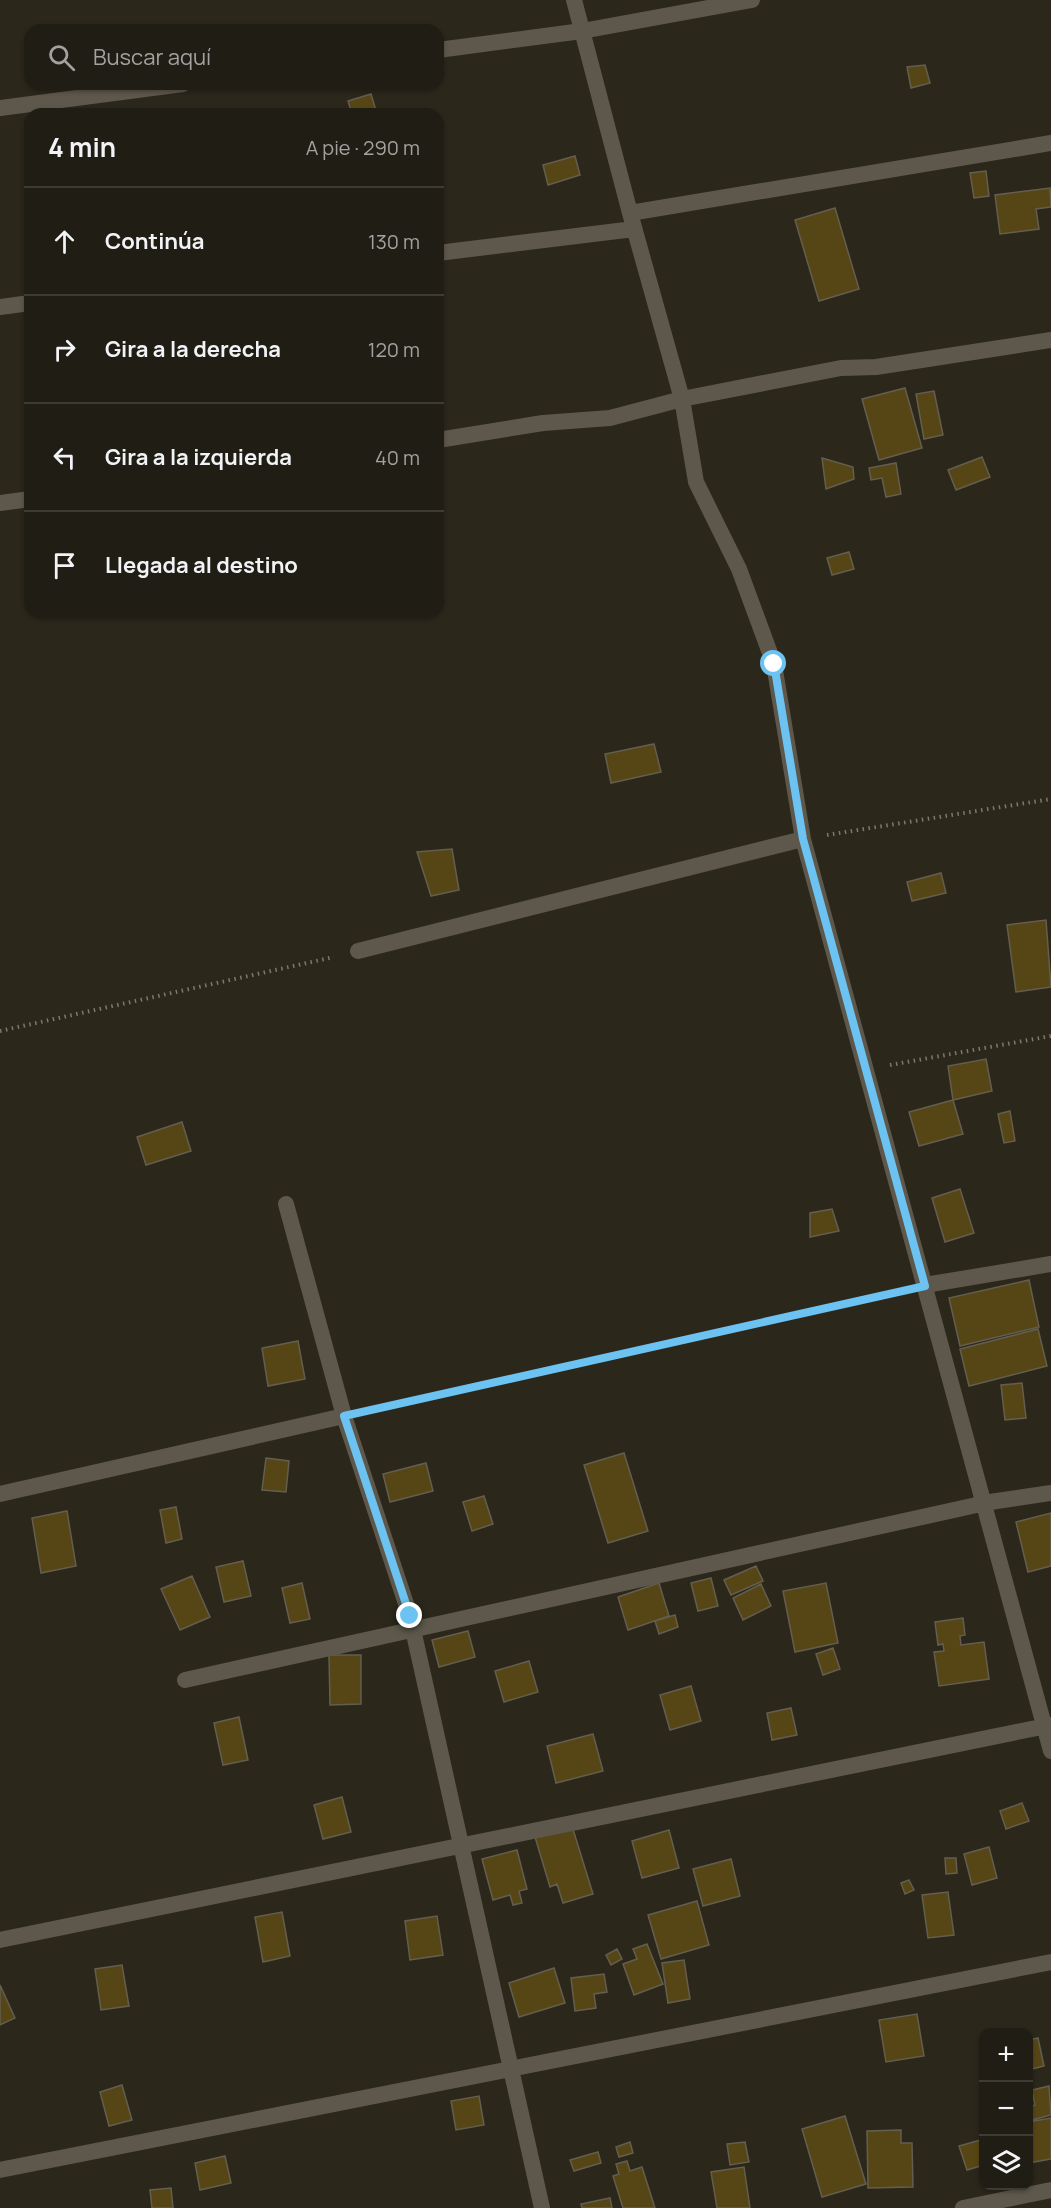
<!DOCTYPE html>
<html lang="es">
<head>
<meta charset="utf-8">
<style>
  body { margin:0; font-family:Manrope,sans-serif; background:#2d2a22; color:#f1f3f6 }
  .controls { position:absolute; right:18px; bottom:18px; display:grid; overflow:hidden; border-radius:12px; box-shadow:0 2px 4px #0004 }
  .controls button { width:54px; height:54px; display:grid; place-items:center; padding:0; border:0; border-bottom:2px solid #3d3b34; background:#201d14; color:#f1f3f6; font:30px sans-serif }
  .stop { position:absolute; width:18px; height:18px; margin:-14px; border:4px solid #6cc3f2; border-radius:50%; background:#fff }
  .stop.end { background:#6cc3f2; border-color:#fff; box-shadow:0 2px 6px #0008 }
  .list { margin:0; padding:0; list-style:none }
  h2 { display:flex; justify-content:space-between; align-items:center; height:78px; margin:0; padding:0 24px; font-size:26px }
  h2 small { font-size:20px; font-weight:400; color:#a2a2a0 }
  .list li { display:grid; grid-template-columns:39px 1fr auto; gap:18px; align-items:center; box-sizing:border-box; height:108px; padding:0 24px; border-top:2px solid #3d3b34 }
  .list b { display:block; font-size:22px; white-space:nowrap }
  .list em { font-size:20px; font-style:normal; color:#a2a2a0 }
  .icon { flex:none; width:33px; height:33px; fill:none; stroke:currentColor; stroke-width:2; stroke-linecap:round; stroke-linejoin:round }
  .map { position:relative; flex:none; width:1051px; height:2208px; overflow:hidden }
  .search { position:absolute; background:#201d14; box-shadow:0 2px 4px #0004; left:24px; top:24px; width:420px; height:66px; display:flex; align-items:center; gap:15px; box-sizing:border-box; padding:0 21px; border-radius:18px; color:#a2a2a0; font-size:22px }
  .panel { position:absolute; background:#201d14; box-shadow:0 2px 4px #0004; left:24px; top:108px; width:420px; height:510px; border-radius:18px }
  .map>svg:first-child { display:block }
  .building { fill:#574615; stroke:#635e50; stroke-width:1.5 }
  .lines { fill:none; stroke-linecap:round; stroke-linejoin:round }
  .path { stroke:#7d796f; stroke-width:4; stroke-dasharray:1.5 4.5; stroke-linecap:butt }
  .minor { stroke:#5d584b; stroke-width:16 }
  .route { stroke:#6cc3f2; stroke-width:8 }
</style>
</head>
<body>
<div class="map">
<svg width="1051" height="2208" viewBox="0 0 1051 2208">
  <rect width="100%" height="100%" fill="#2b271b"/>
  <path class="building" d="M925 65 930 83 911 88 907 67Z
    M371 94 377 114H352L348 101Z
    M575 156 580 175 548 185 543 165Z
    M986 171 989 196 974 198 970 173Z
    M1050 188 1051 207 1036 209 1039 229 1000 234 995 195Z
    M835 208 859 289 819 301 795 220Z
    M905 388 922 448 879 460 862 399Z
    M934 391 943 435 924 439 916 394Z
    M982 457 990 477 956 490 948 470Z
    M822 458 853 467 854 479 826 489Z
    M896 463 901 494 886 497 882 478 871 480 869 468Z
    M849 552 854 569 832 575 827 558Z
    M654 744 661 772 611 783 605 754Z
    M452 849 459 890 431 896 417 852Z
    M941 873 946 893 912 901 907 882Z
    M1046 920 1051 987 1016 992 1007 925Z
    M986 1059 992 1091 953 1100 948 1066Z
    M953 1100 963 1134 919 1146 909 1112Z
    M1010 1111 1015 1141 1004 1143 998 1114Z
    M182 1122 191 1151 146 1165 137 1137Z
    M960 1189 974 1233 945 1242 932 1198Z
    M832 1209 839 1231 810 1237V1213Z
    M1029 1280 1039 1327 960 1346 949 1298Z
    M1038 1329 1047 1366 969 1386 960 1349Z
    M298 1341 305 1379 268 1386 262 1348Z
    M1022 1383 1026 1418 1005 1420 1001 1385Z
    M624 1453 648 1531 608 1543 584 1465Z
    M266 1458 289 1461 286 1492 262 1490Z
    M426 1463 433 1491 390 1502 383 1474Z
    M484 1496 493 1524 472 1531 463 1502Z
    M176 1507 182 1539 166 1543 160 1510Z
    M67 1511 76 1566 41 1573 32 1518Z
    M1051 1513V1566L1028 1572 1016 1522Z
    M243 1561 251 1596 224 1602 216 1567Z
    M756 1566 763 1581 731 1595 724 1580Z
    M192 1576 210 1617 180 1630 161 1589Z
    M711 1578 718 1606 698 1611 691 1583Z
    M302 1583 310 1619 290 1623 282 1588Z
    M659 1583 669 1616 628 1630 618 1597Z
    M826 1583 838 1643 795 1652 783 1591Z
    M761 1584 771 1606 743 1620 733 1598Z
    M675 1615 678 1627 659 1634 655 1621Z
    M963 1618 965 1635 960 1636 961 1645 984 1642 989 1679 939 1686 934 1652 944 1651 943 1644 938 1645 935 1622Z
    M468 1631 475 1657 439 1667 432 1640Z
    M833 1648 840 1669 823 1675 816 1654Z
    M329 1655H361V1704L330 1705Z
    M529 1661 538 1692 504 1702 495 1671Z
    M691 1686 701 1721 670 1730 660 1695Z
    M791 1708 797 1735 772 1740 767 1713Z
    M239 1717 248 1760 223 1765 214 1723Z
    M593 1734 603 1771 556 1783 547 1746Z
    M342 1797 351 1832 323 1839 314 1805Z
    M1022 1803 1029 1821 1006 1829 1000 1811Z
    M572 1826 593 1894 563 1903 557 1884 550 1887 535 1837Z
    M669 1830 679 1868 642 1878 632 1841Z
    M989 1847 997 1878 972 1885 964 1854Z
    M517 1850 527 1889 519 1891 522 1903 513 1905 510 1895 493 1900 482 1859Z
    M945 1858H956L957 1873 946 1874Z
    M731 1859 740 1896 703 1906 693 1869Z
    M909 1880 914 1890 905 1894 901 1883Z
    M948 1892 954 1935 928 1938 922 1895Z
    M697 1901 709 1945 661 1959 648 1915Z
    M282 1912 290 1956 263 1962 255 1917Z
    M437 1916 443 1955 410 1960 405 1921Z
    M647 1944 663 1984 634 1995 623 1964 637 1959 633 1949Z
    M617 1949 622 1959 611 1965 606 1955Z
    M684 1960 690 1999 668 2003 662 1963Z
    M122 1965 129 2006 101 2010 95 1969Z
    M554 1968 565 2003 519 2017 509 1983Z
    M604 1974 607 1992 594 1994 596 2008 575 2011 571 1978Z
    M0 1985 15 2018 0 2025Z
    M917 2014 924 2056 886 2062 879 2020Z
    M1038 2038 1044 2066 1028 2070V2040Z
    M122 2085 132 2120 109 2126 100 2092Z
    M1049 2086 1051 2115 1028 2121V2107L1035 2105 1032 2090Z
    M479 2096 484 2125 456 2130 451 2101Z
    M845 2116 866 2184 822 2197 802 2129Z
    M1051 2118V2159L1028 2163V2122Z
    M901 2130V2143H912L913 2187 868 2188 867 2131Z
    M984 2139V2165L967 2170 959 2146Z
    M630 2142 633 2153 619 2157 616 2147Z
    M745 2142 749 2162 730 2165 727 2144Z
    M598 2152 601 2163 574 2171 570 2160Z
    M225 2156 231 2183 200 2190 195 2163Z
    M627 2161 630 2171 642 2167 655 2208H623L613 2176 619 2174 616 2164Z
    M744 2167 750 2208H717L711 2172Z
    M171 2188 173 2208H152L150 2190Z
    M610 2198 612 2208H582L581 2204Z"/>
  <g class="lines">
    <path class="path" d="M827 835 1051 799
      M0 1031 334 957
      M890 1065 1051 1036
      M368 1411 899 1291"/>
    <path class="minor" d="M438 50 582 31 752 0
      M0 108 183 84
      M630 213 1051 143
      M438 253 634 229
      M0 307 30 303
      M1051 340 876 367 841 368 682 399 696 482 739 569 774 664 803 839 1051 1751
      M438 440 543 423 610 418 682 399 630 213 574 0
      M0 503 30 499
      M358 951 803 839
      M286 1204 344 1416 410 1616 542 2208
      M925 1285 1051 1264
      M0 1494 344 1416
      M185 1680 990 1502 1051 1493
      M0 1940 1051 1725
      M0 2170 1051 1962
      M963 2208 1051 2190"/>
  </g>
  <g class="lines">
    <path class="route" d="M410 1616 344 1416 925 1286 803 839 774 664"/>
  </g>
</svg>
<div class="controls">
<button>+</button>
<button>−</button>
<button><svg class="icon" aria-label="layers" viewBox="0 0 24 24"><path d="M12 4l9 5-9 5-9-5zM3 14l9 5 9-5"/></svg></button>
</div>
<div class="stop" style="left:774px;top:664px"></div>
<div class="stop end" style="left:410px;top:1616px"></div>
<div class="search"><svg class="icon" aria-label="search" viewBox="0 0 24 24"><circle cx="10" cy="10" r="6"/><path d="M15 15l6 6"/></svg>Buscar aquí</div>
<section class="panel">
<h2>4 min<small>A pie · 290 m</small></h2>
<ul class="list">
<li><svg class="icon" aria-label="ahead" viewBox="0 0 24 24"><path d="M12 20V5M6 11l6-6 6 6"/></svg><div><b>Continúa</b></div><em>130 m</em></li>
<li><svg class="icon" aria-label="right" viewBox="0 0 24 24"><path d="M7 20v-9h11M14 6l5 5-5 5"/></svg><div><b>Gira a la derecha</b></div><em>120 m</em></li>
<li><svg class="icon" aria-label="left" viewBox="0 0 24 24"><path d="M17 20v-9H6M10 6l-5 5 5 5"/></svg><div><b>Gira a la izquierda</b></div><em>40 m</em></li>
<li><svg class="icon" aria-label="arrive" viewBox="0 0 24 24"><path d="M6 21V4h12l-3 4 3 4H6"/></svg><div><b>Llegada al destino</b></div></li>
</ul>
</section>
</div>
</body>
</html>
